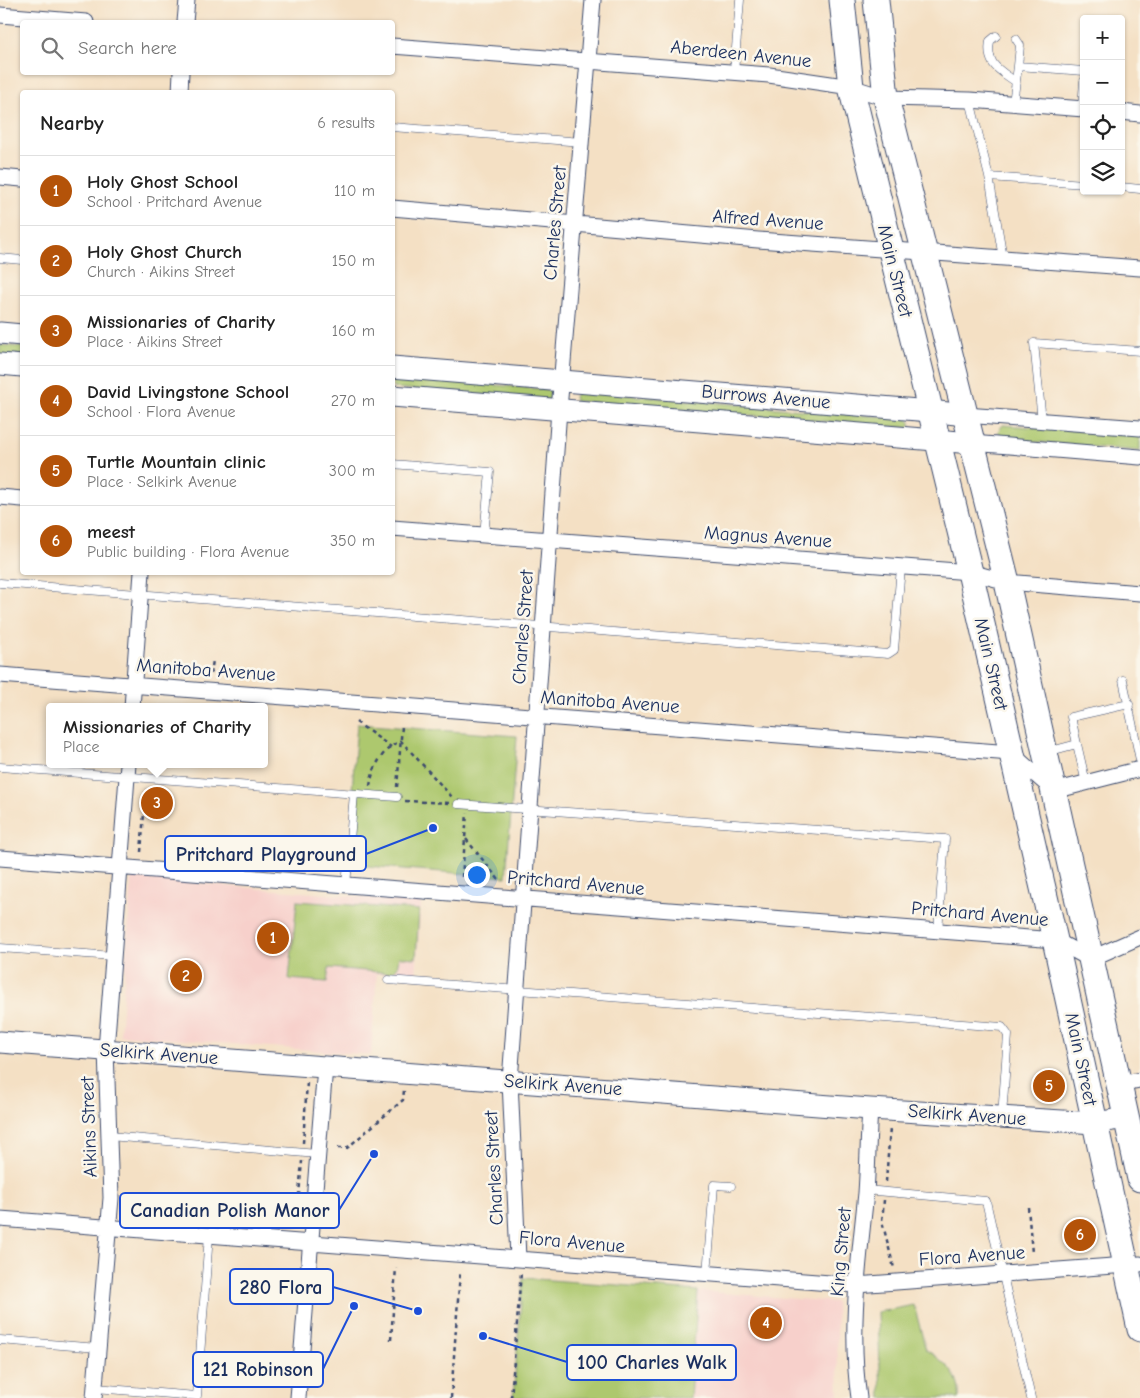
<!DOCTYPE html>
<html lang="en">
<head>
<meta charset="utf-8">
<style>
  body { margin:0; font-family:"Comic Neue",sans-serif; background:#f6f6f6; color:#222 }
  .controls { position:absolute; right:15px; top:15px; display:grid; overflow:hidden; border-radius:5px; box-shadow:0 1px 4px #0004 }
  .controls button { width:45px; height:45px; display:grid; place-items:center; padding:0; border:0; border-bottom:1px solid #e0e0e0; background:#fff; color:#222; font:25px sans-serif }
  .you { position:absolute; left:476px; top:874px; width:18px; height:18px; margin:-12px; border:4px solid #fff; border-radius:50%; background:#1a73e8; box-shadow:0 0 0 8px #1a73e833 }
  .badge { display:grid; place-items:center; width:32px; height:32px; border-radius:50%; background:#b45309; color:#fff; font-size:16px; font-weight:700 }
  .pin { position:absolute; translate:-50% -50%; border:2px solid #fff; box-shadow:0 1px 5px #0006 }
  .popup { position:absolute; left:46px; top:703px; width:222px; height:65px; box-sizing:border-box; display:grid; place-content:center; border-radius:5px; background:#fff; filter:drop-shadow(0 1px 4px #0005); font-size:16px; white-space:nowrap; color:#767676 }
  .popup b { font-size:19px; color:#222 }
  .popup::after { content:''; position:absolute; left:50%; top:100%; margin-left:-10px; border:10px solid transparent; border-top-color:#fff }
  .list { margin:0; padding:0; list-style:none }
  h2 { display:flex; justify-content:space-between; align-items:center; height:65px; margin:0; padding:0 20px; font-size:21px }
  h2 small { font-size:16px; font-weight:400; color:#767676 }
  .list li { display:grid; grid-template-columns:32px 1fr auto; gap:15px; align-items:center; box-sizing:border-box; height:70px; padding:0 20px; border-top:1px solid #e0e0e0 }
  .list b { display:block; font-size:19px; white-space:nowrap }
  .list p { margin:0; font-size:16px; white-space:nowrap; color:#767676 }
  .list em { font-size:16px; font-style:normal; color:#767676 }
  .icon { flex:none; width:28px; height:28px; fill:none; stroke:currentColor; stroke-width:2; stroke-linecap:round; stroke-linejoin:round }
  .map { position:relative; flex:none; width:1140px; height:1398px; overflow:hidden }
  .search { position:absolute; background:#fff; box-shadow:0 1px 4px #0004; left:20px; top:20px; width:375px; height:55px; display:flex; align-items:center; gap:12px; box-sizing:border-box; padding:0 18px; border-radius:5px; color:#767676; font-size:19px }
  .panel { position:absolute; background:#fff; box-shadow:0 1px 4px #0004; left:20px; top:90px; width:375px; height:485px; border-radius:5px }
  .map>svg:first-child { display:block }
  .built { fill:#f7d0cb }
  .green { fill:#adc86e; stroke:#647c66 }
  .lines { fill:none; stroke-linecap:round; stroke-linejoin:round }
  .lane-casing { stroke:#3c4a6d; stroke-width:9 }
  .street-casing { stroke:#3c4a6d; stroke-width:17 }
  .secondary-casing { stroke:#3c4a6d; stroke-width:23 }
  .primary-casing { stroke:#3c4a6d; stroke-width:27 }
  .path { stroke:#3c4a6d; stroke-width:2.5; stroke-dasharray:4 4; stroke-linecap:butt }
  .lane { stroke:#fff; stroke-width:8 }
  .street { stroke:#fff; stroke-width:15 }
  .secondary { stroke:#fff; stroke-width:21 }
  .primary { stroke:#fff; stroke-width:25 }
  .labels { text-anchor:middle; dominant-baseline:central; stroke-width:5; stroke-linejoin:round; paint-order:stroke }
  .street-label { font-size:19px; fill:#1b2f5e; stroke:#fbf7ec }
  .leader { fill:none; stroke:#1d4ed8; stroke-width:2 }
  .callout-dot { fill:#1d4ed8; stroke:#fbf7ec; stroke-width:2 }
  .callout { fill:#fbf7ec; stroke:#1d4ed8; stroke-width:2 }
  .callout-label { font-size:20px; text-anchor:middle; font-weight:bold; fill:#1b2f5e }
</style>
</head>
<body>
<div class="map">
<svg width="1140" height="1398" viewBox="0 0 1140 1398">
  <rect width="100%" height="100%" fill="#fbf7ec"/>
  <filter id="ink" filterUnits="userSpaceOnUse"><feTurbulence type="fractalNoise" baseFrequency=".02" numOctaves="2"/><feDisplacementMap in="SourceGraphic" scale="10" xChannelSelector="R" yChannelSelector="G"/><feConvolveMatrix kernelMatrix="1 2 1 2 8 2 1 2 1" color-interpolation-filters="sRGB"/></filter>
  <filter id="wash" filterUnits="userSpaceOnUse"><feTurbulence type="fractalNoise" baseFrequency=".0096" numOctaves="4" result="noise"/><feDisplacementMap in="SourceGraphic" scale="20" xChannelSelector="R" yChannelSelector="G"/><feGaussianBlur stdDeviation="1.12" result="paint"/><feColorMatrix in="noise" values="0 0 0 0 0 0 0 0 0 0 0 0 0 0 0 0 0 1.4 0 .05"/><feComposite in="paint" operator="in"/></filter>
  <g filter="url(#wash)">
    <rect width="100%" height="100%" fill="#f4e0c4"/>
    <path class="built" d="M132 878 421 902 416 976 377 974 371 1055 120 1035Z
      M698 1291 836 1302 839 1398H690Z"/>
    <path class="green" d="M0 345 22 347V358L0 357Z
      M392 376 553 390 552 400 393 388Z
      M579 391 908 419 911 425 908 428 575 401 574 396Z
      M1003 425 1140 435V451L1002 439 998 431Z
      M357 724 517 736 506 877 354 865 358 792 352 791Z
      M297 901 419 910 416 958 399 957 397 968 391 973 329 968 327 982 289 979Z
      M523 1278 698 1291 690 1398H513Z
      M914 1305 926 1350C944 1361 961 1375 959 1398H881L878 1312Z"/>
  </g>
  <g filter="url(#ink)">
    <g class="lines">
      <g class="lane-casing">
        <path id="lane" d="M996 36 990 41C986 65 998 69 1016 82
          M1016 39 1020 45 1018 66
          M734 72 740 0
          M970 100 989 177 1003 258
          M1013 103 1018 66 1084 71
          M1082 109 1084 81
          M392 127 582 142
          M989 177 1084 184
          M1121 187 1140 189
          M0 258 22 260
          M1042 421 1034 343 1140 351
          M392 464 490 472 484 535
          M0 583 888 654 894 650 901 567
          M1123 680 1140 760
          M1077 744 1071 717 1129 704
          M1047 752 1077 744 1086 783
          M0 767 397 797
          M458 804 945 839 938 931
          M346 885 354 794
          M0 948 114 956
          M388 980 1002 1027 1008 1035 1002 1116
          M109 1136 317 1154
          M866 1190 986 1201 1031 1398
          M707 1274 714 1185 731 1186
          M0 1340 98 1348
          M95 1388 197 1396 209 1235"/>
      </g>
      <g class="street-casing">
        <path id="street" d="M0 15 86 22
          M185 22 187 0
          M392 46 769 75 851 87 886 98 970 100 1084 109
          M180 92 181 72
          M1121 112 1140 114
          M0 177 22 179
          M392 208 758 240 1140 268
          M965 415 1140 428
          M972 443 1140 457
          M0 497 22 499
          M392 528 970 572 1007 582 1140 593
          M0 675 1011 753 1054 791 1140 769
          M132 707 142 572
          M0 858 1055 940 1090 959 1140 937
          M1119 1084 1140 1080
          M0 1219 856 1285 1140 1264
          M518 1258 510 1081 559 410 593 0
          M94 1398 111 1198 106 1050 128 764
          M298 1398 325 1067
          M859 1398C849 1330 859 1261 866 1193 868 1165 868 1137 870 1109"/>
      </g>
      <g class="secondary-casing">
        <path id="secondary" d="M0 333 22 335
          M0 364 22 366
          M392 367 930 411 965 415
          M392 396 972 443
          M0 1042 870 1109 1095 1123 1126 1118"/>
      </g>
      <g class="primary-casing">
        <path id="primary" d="M842 0 851 87 970 572 1055 940 1140 1329
          M876 0 886 98 1007 582 1140 1179"/>
      </g>
      <path class="path" d="M211 674 213 660
        M356 722 391 747
        M370 786C373 767 382 749 401 741L452 797
        M397 787 402 726
        M405 801 450 803
        M466 839 499 880
        M141 852 146 788
        M462 877 467 813
        M303 1143 307 1082
        M338 1148H347L403 1100 404 1090
        M886 1182 890 1128
        M884 1200 882 1221 894 1268
        M1028 1207 1032 1253
        M296 1228 302 1161
        M391 1340 396 1267
        M451 1398 460 1272
        M511 1398 521 1272"/>
      <use href="#lane" class="lane"/>
      <use href="#street" class="street"/>
      <use href="#secondary" class="secondary"/>
      <use href="#primary" class="primary"/>
    </g>
  </g>
  <g class="labels">
    <g class="street-label">
      <text transform="translate(741 54) rotate(6)">Aberdeen Avenue</text>
      <text transform="translate(768 220) rotate(4)">Alfred Avenue</text>
      <text transform="translate(555 223) rotate(-85)">Charles Street</text>
      <text transform="translate(895 271) rotate(76)">Main Street</text>
      <text transform="translate(766 397) rotate(5)">Burrows Avenue</text>
      <text transform="translate(768 537) rotate(4)">Magnus Avenue</text>
      <text transform="translate(523 627) rotate(-86)">Charles Street</text>
      <text transform="translate(991 664) rotate(77)">Main Street</text>
      <text transform="translate(206 670) rotate(4)">Manitoba Avenue</text>
      <text transform="translate(610 702) rotate(4)">Manitoba Avenue</text>
      <text transform="translate(576 883) rotate(5)">Pritchard Avenue</text>
      <text transform="translate(980 914) rotate(5)">Pritchard Avenue</text>
      <text transform="translate(159 1054) rotate(4)">Selkirk Avenue</text>
      <text transform="translate(1081 1059) rotate(78)">Main Street</text>
      <text transform="translate(563 1085) rotate(4)">Selkirk Avenue</text>
      <text transform="translate(967 1115) rotate(4)">Selkirk Avenue</text>
      <text transform="translate(89 1127) rotate(-92)">Aikins Street</text>
      <text transform="translate(494 1168) rotate(-93)">Charles Street</text>
      <text transform="translate(572 1242) rotate(5)">Flora Avenue</text>
      <text transform="translate(841 1252) rotate(-85)">King Street</text>
      <text transform="translate(972 1256) rotate(-4)">Flora Avenue</text>
    </g>
  </g>
  <path class="leader" d="M433 828L366 854M374 1154L339 1210M418 1311L333 1287M483 1336L567 1362M354 1306L323 1369"/>
  <g class="callout-dot">
    <circle cx="433" cy="828" r="5"/>
    <circle cx="374" cy="1154" r="5"/>
    <circle cx="418" cy="1311" r="5"/>
    <circle cx="483" cy="1336" r="5"/>
    <circle cx="354" cy="1306" r="5"/>
  </g>
  <g class="callout">
    <rect x="165" y="836" width="201" height="35" rx="5"/>
    <rect x="120" y="1193" width="219" height="35" rx="5"/>
    <rect x="230" y="1269" width="103" height="35" rx="5"/>
    <rect x="567" y="1345" width="169" height="35" rx="5"/>
    <rect x="193" y="1352" width="130" height="35" rx="5"/>
  </g>
  <g class="callout-label">
    <text x="266" y="861">Pritchard Playground</text>
    <text x="230" y="1217">Canadian Polish Manor</text>
    <text x="281" y="1294">280 Flora</text>
    <text x="652" y="1369">100 Charles Walk</text>
    <text x="258" y="1376">121 Robinson</text>
  </g>
</svg>
<div class="controls">
<button>+</button>
<button>−</button>
<button><svg class="icon" aria-label="locate" viewBox="0 0 24 24"><circle cx="12" cy="12" r="6"/><path d="M12 2v4M12 18v4M2 12h4M18 12h4"/></svg></button>
<button><svg class="icon" aria-label="layers" viewBox="0 0 24 24"><path d="M12 4l9 5-9 5-9-5zM3 14l9 5 9-5"/></svg></button>
</div>
<div class="you"></div>
<div class="pin badge" style="left:273px;top:938px">1</div>
<div class="pin badge" style="left:186px;top:976px">2</div>
<div class="pin badge" style="left:157px;top:803px">3</div>
<div class="popup"><b>Missionaries of Charity</b>Place</div>
<div class="pin badge" style="left:766px;top:1323px">4</div>
<div class="pin badge" style="left:1049px;top:1086px">5</div>
<div class="pin badge" style="left:1080px;top:1235px">6</div>
<div class="search"><svg class="icon" aria-label="search" viewBox="0 0 24 24"><circle cx="10" cy="10" r="6"/><path d="M15 15l6 6"/></svg>Search here</div>
<section class="panel">
<h2>Nearby<small>6 results</small></h2>
<ul class="list">
<li><span class="badge">1</span><div><b>Holy Ghost School</b><p>School · Pritchard Avenue</p></div><em>110 m</em></li>
<li><span class="badge">2</span><div><b>Holy Ghost Church</b><p>Church · Aikins Street</p></div><em>150 m</em></li>
<li><span class="badge">3</span><div><b>Missionaries of Charity</b><p>Place · Aikins Street</p></div><em>160 m</em></li>
<li><span class="badge">4</span><div><b>David Livingstone School</b><p>School · Flora Avenue</p></div><em>270 m</em></li>
<li><span class="badge">5</span><div><b>Turtle Mountain clinic</b><p>Place · Selkirk Avenue</p></div><em>300 m</em></li>
<li><span class="badge">6</span><div><b>meest</b><p>Public building · Flora Avenue</p></div><em>350 m</em></li>
</ul>
</section>
</div>
</body>
</html>
